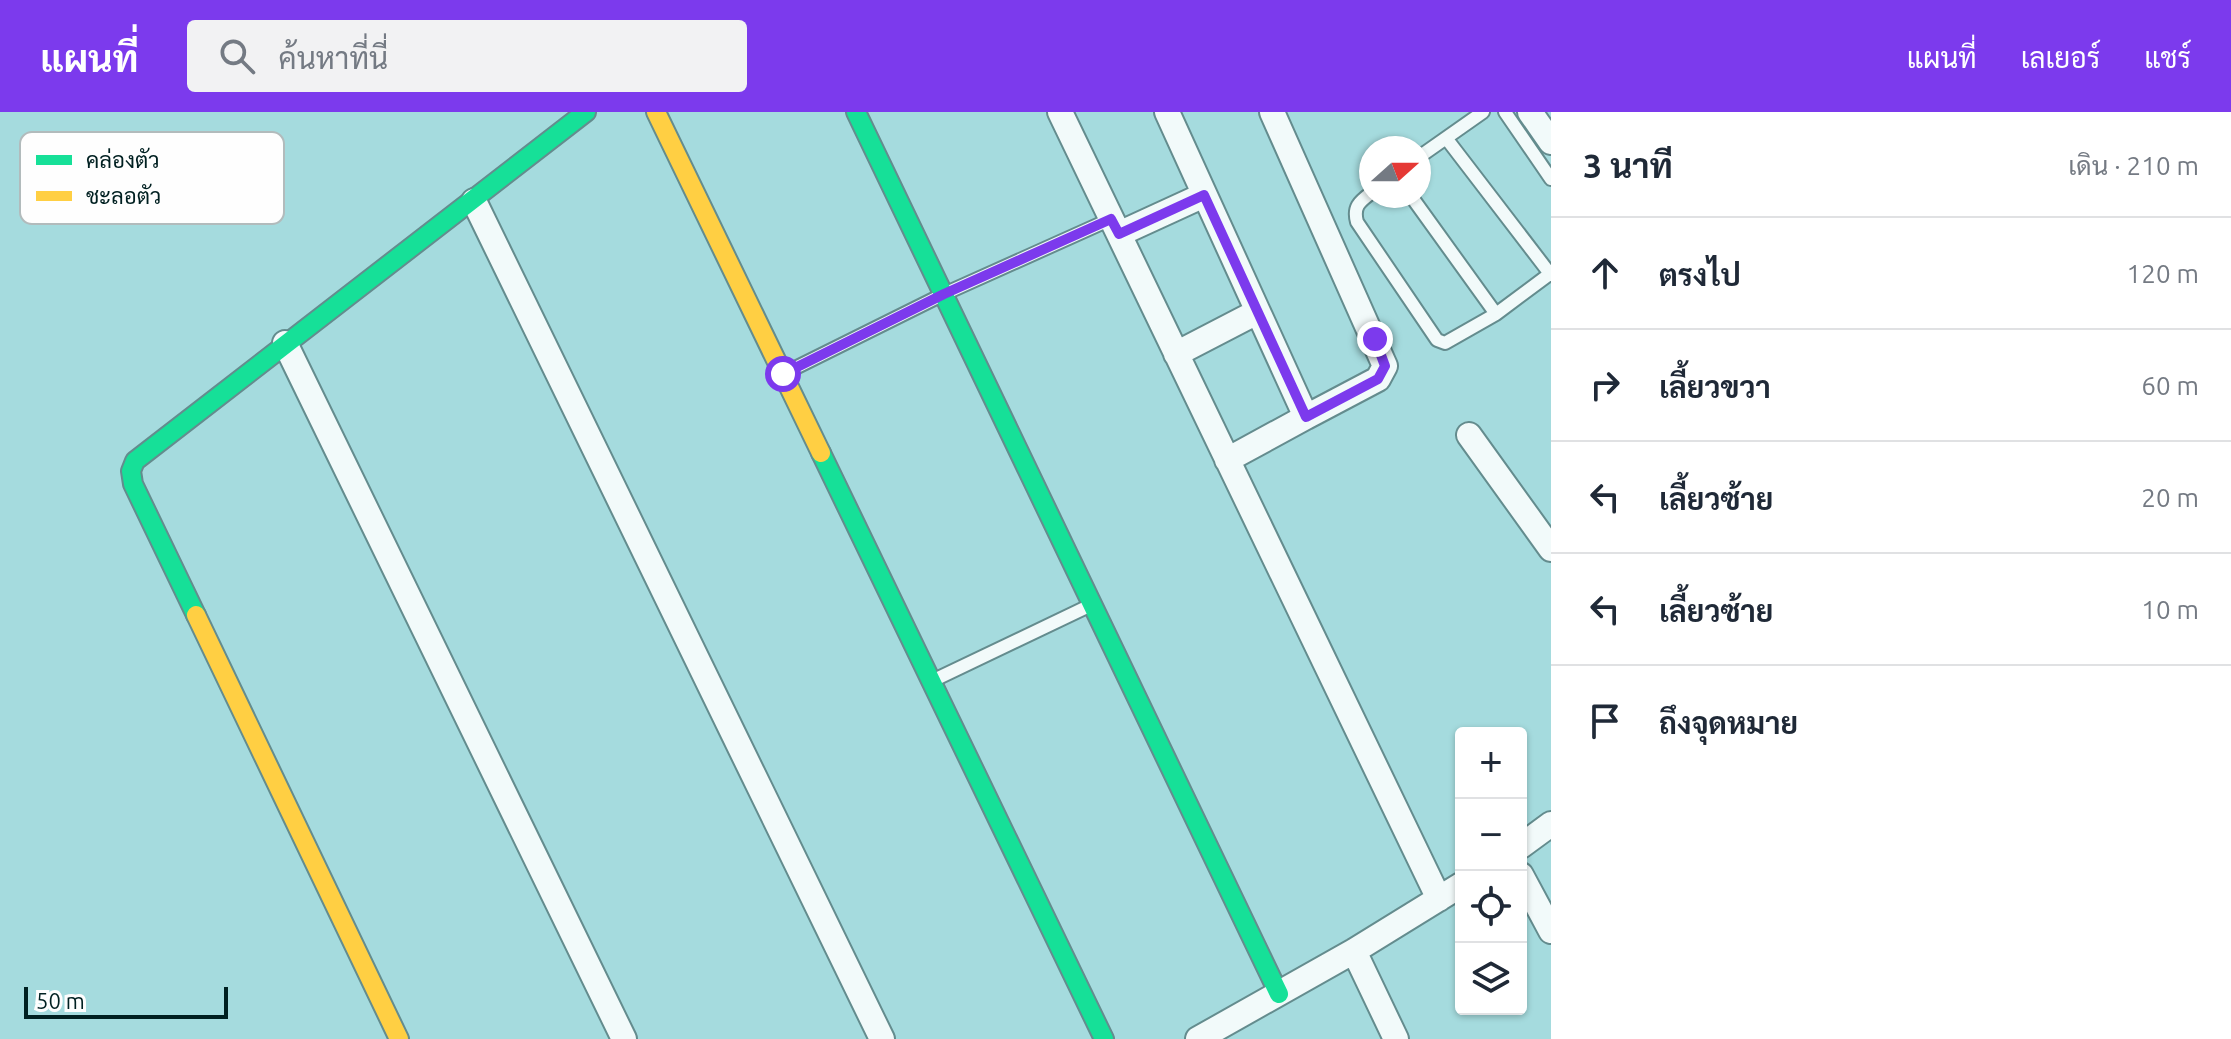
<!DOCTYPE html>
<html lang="th">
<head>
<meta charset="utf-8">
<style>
  body { margin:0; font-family:Ubuntu,Sarabun,sans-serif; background:#f2f2f3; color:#1f2937 }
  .controls { position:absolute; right:24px; bottom:24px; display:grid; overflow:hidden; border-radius:8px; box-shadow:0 2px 6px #0004 }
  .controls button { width:72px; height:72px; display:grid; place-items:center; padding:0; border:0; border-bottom:2px solid #e0e1e3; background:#fff; color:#1f2937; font:40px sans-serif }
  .compass { position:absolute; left:1359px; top:24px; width:72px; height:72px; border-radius:50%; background:#fff; box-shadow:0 2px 6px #0004; rotate:69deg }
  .scale { position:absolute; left:24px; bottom:20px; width:204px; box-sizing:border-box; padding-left:8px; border:4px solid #002021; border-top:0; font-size:22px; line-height:28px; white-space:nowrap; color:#002021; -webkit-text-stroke:6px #fefefe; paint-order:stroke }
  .stop { position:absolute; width:24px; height:24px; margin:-18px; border:6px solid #7c3aed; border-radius:50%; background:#fff }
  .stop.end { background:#7c3aed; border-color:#fff; box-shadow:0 2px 8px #0008 }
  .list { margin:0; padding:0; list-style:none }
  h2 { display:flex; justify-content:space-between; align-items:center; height:104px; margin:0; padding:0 32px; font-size:34px }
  h2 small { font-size:26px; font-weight:400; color:#747a83 }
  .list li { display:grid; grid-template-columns:52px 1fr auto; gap:24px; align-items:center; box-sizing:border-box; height:112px; padding:0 32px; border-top:2px solid #e0e1e3 }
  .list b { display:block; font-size:30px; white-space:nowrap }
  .list em { font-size:26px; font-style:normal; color:#747a83 }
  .icon { flex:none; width:44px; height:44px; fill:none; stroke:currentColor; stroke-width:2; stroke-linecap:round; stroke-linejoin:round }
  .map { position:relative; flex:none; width:1551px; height:927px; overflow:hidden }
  header { display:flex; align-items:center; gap:48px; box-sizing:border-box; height:112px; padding:0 40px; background:#7c3aed; color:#fff }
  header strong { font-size:38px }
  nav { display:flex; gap:44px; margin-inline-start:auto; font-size:28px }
  .search { width:560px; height:72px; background:#f2f2f3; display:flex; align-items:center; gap:20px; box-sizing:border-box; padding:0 28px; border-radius:8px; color:#747a83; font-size:30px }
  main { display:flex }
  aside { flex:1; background:#fff }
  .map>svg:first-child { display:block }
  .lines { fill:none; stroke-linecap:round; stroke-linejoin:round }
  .lane-casing { stroke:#648c8e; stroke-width:16 }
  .street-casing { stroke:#648c8e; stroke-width:28 }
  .fast-casing { stroke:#648c8e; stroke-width:22 }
  .slow-casing { stroke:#648c8e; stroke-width:22 }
  .lane { stroke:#f2fafa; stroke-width:12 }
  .street { stroke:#f2fafa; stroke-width:24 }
  .fast { stroke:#16e098; stroke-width:18 }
  .slow { stroke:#ffcf43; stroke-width:18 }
  .route { stroke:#7c3aed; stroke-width:10 }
  .key { fill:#fefefe; stroke:#b2bbbc; stroke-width:2 }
  .key-label { font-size:22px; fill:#002021 }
</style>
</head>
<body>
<header>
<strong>แผนที่</strong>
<div class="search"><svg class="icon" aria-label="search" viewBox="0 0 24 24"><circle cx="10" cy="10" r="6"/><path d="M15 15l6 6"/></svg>ค้นหาที่นี่</div>
<nav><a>แผนที่</a><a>เลเยอร์</a><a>แชร์</a></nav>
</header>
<main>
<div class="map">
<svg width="1551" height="927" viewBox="0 0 1551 927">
  <rect width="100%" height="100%" fill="#a5dbde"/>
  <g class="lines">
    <g class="lane-casing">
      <path id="lane" d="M1505 0 1551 67
        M1446 26 1551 163
        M1419 45 1483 0
        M1371 81C1359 90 1353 95 1357 110L1437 228 1445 231 1496 202 1551 161
        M1411 84 1496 202
        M785 261 944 182 1111 107
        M934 568 1091 493"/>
    </g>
    <g class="street-casing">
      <path id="street" d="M1060 0 1439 787
        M1167 0 1306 305 1227 348
        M1272 0 1385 254 1378 267 1306 305
        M1530 0 1551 30
        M474 89 882 927
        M1119 122 1204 83
        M285 231 624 927
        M1176 242 1257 200
        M1469 323 1551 437
        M1521 734 1551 712
        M1521 763 1551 819
        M1354 839 1396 927
        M1198 927 1354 839 1461 773"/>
    </g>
    <g class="fast-casing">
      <path id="fast" d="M856 0 1279 882
        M821 341 1104 927
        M196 503 133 372 131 359 135 349 586 0"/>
    </g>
    <g class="slow-casing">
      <path id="slow" d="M656 0 821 341
        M196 503 399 927"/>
    </g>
    <use href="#lane" class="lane"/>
    <use href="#street" class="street"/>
    <use href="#fast" class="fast"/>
    <use href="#slow" class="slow"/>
  </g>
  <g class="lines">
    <path class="route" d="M783 262 944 182 1111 107 1119 122 1204 83 1306 305 1378 267 1385 254 1375 227"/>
  </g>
  <rect x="20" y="20" width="264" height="92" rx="12" class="key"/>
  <rect x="36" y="43" width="36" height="10" fill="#16e098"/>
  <rect x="36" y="79" width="36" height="10" fill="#ffcf43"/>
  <g class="key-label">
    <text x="86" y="56">คล่องตัว</text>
    <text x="86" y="92">ชะลอตัว</text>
  </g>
</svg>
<div class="controls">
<button>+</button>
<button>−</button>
<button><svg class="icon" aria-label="locate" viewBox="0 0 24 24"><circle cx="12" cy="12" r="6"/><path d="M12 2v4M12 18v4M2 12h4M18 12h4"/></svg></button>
<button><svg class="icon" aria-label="layers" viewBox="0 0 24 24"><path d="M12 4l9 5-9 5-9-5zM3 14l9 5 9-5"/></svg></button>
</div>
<svg class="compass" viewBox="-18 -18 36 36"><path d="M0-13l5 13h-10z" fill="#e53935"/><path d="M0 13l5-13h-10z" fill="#747a83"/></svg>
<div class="scale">50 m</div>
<div class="stop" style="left:783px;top:262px"></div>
<div class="stop end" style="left:1375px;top:227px"></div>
</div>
<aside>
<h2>3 นาที<small>เดิน · 210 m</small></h2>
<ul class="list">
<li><svg class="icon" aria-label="ahead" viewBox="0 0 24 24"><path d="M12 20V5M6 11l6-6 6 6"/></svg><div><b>ตรงไป</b></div><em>120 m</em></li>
<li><svg class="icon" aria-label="right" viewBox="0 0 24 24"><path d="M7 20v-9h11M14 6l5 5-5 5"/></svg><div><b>เลี้ยวขวา</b></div><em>60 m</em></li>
<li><svg class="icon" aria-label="left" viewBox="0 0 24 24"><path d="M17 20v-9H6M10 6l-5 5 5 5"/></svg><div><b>เลี้ยวซ้าย</b></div><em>20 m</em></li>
<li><svg class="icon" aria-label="left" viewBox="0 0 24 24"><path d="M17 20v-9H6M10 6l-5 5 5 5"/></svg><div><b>เลี้ยวซ้าย</b></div><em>10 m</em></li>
<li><svg class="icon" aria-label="arrive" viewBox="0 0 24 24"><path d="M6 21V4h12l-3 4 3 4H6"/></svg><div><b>ถึงจุดหมาย</b></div></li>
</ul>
</aside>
</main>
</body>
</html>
